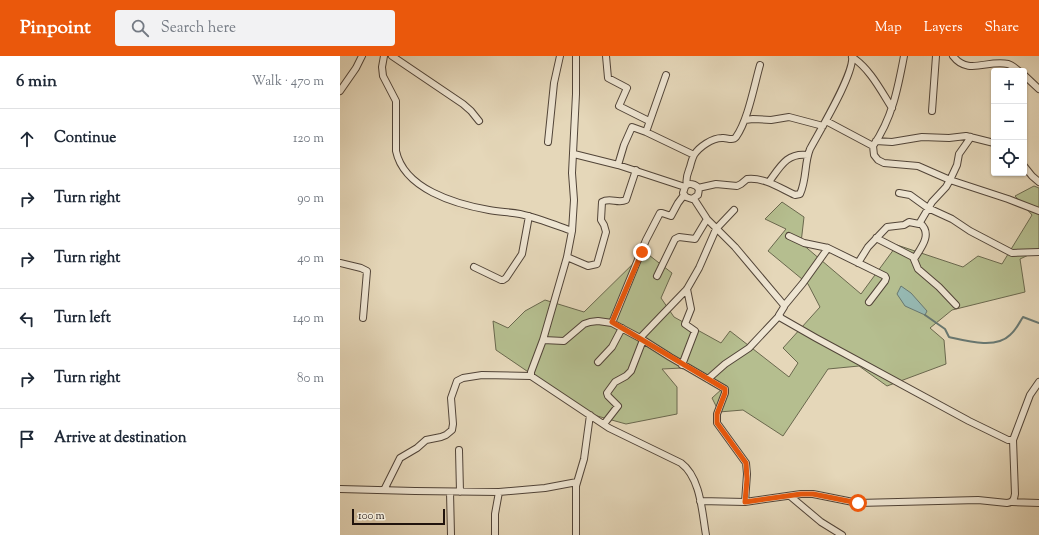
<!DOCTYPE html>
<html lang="en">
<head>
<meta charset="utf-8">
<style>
  body { margin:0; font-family:"Sorts Mill Goudy",serif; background:#f2f2f3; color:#1f2937 }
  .controls { position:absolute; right:12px; top:12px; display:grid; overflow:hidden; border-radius:4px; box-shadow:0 1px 3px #0004 }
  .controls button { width:36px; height:36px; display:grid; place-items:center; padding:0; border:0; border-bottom:1px solid #e0e1e3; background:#fff; color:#1f2937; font:20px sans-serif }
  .scale { position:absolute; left:12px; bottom:10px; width:93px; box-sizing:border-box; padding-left:4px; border:2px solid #20130d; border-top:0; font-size:11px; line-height:14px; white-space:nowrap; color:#20130d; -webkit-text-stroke:3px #eee5d2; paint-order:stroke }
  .stop { position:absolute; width:12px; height:12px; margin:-9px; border:3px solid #ea580c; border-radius:50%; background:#fff }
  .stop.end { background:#ea580c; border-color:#fff; box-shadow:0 1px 4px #0008 }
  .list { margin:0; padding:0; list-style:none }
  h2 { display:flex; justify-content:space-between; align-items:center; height:52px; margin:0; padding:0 16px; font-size:17px }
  h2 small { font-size:13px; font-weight:400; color:#747a83 }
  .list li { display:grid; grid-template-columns:26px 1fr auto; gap:12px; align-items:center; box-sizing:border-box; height:60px; padding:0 16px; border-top:1px solid #e0e1e3 }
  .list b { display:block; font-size:15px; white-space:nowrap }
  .list em { font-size:13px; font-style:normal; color:#747a83 }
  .icon { flex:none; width:22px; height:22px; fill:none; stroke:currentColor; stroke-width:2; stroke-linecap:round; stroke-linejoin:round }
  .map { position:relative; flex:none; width:699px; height:479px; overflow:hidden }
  header { display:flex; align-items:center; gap:24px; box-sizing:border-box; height:56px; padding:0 20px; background:#ea580c; color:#fff }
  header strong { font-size:19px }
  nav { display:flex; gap:22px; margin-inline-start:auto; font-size:14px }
  .search { width:280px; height:36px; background:#f2f2f3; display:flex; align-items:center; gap:10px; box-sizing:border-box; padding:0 14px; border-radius:4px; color:#747a83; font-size:15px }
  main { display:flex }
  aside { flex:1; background:#fff }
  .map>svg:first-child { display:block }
  .green { fill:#b5be8f; stroke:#6a684e }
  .water { fill:#96b9b3; stroke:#677771 }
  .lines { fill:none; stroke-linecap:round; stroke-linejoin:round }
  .stream { stroke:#677771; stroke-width:2 }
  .minor-casing { stroke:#514438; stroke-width:8 }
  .minor { stroke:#eee5d2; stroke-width:6 }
  .route { stroke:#ea580c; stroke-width:5 }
</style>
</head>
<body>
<header>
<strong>Pinpoint</strong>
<div class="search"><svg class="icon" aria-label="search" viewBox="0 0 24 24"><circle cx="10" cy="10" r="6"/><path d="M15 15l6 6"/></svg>Search here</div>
<nav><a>Map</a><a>Layers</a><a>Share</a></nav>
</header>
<main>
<aside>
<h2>6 min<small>Walk · 470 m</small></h2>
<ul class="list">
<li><svg class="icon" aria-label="ahead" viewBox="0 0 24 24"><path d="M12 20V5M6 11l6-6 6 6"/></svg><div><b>Continue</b></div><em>120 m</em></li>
<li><svg class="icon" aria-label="right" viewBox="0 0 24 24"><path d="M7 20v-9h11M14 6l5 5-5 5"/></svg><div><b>Turn right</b></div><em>90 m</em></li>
<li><svg class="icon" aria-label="right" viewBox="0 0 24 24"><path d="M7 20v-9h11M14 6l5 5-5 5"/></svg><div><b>Turn right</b></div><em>40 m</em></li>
<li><svg class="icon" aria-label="left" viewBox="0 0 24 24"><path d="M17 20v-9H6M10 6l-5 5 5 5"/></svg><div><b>Turn left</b></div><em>140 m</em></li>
<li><svg class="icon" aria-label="right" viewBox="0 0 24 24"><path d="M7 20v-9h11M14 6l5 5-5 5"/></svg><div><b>Turn right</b></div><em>80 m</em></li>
<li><svg class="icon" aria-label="arrive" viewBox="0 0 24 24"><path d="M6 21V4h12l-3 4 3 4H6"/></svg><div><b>Arrive at destination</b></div></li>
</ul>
</aside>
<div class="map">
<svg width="699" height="479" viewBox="0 0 699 479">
  <rect width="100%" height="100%" fill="#e5d7b9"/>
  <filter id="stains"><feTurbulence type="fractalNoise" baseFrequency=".005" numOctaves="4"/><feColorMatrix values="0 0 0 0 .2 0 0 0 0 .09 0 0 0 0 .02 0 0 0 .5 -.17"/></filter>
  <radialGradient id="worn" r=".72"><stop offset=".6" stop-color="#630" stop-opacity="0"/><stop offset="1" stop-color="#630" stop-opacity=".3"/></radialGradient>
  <path class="green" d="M694 130 699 132V194L680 203 685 236 612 254 590 272 604 284 606 308 547 330 519 310 488 313 443 380 403 354 379 356 372 342 383 332 361 317 342 312 322 313 337 331V358L286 368 250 358 156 294 153 265 168 272 185 255 205 244 244 256 305 196 332 217 321 242 334 261 381 287 390 275 449 321 458 307 443 292 480 251 468 228 428 195 446 173 425 163 442 146 464 161 461 187 521 238 557 189 623 211 638 200 662 208 692 159 675 140Z"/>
  <path class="water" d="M561 230 571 237 587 255 585 259 565 250 557 238Z"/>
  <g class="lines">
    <path class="stream" d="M585 259 605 273 609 281C627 285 656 293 670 279 676 274 679 267 683 261L699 267"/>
    <g class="minor-casing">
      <path id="minor" d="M44 0 42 11 43 20 56 45V95C64 133 115 148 149 154 159 156 169 156 180 158 198 162 215 169 232 175
        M52 0 123 48 131 55 139 65
        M266 0 268 22 287 32 279 50 309 65
        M564 0C558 32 552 63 533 90L534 99 538 104 544 107 578 110 610 124 668 143 699 155
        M613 0C628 20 648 3 668 8 672 9 676 13 679 15
        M512 1C530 13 540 33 552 52
        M684 19 699 33
        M0 35 16 12 22 0
        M592 55 596 0
        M405 64 413 63 431 64 449 61 483 70
        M486 65 533 90
        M306 76 326 19
        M536 85 552 86 582 81 609 82 626 80 654 87
        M208 86 214 27 220 0
        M234 98 278 109 345 131C348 126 356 128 359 133L358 139 352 143 346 141 343 137 345 131
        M278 109 284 89 292 71 306 76 354 99
        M684 110 692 120 699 126
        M429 126C440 111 447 96 468 99
        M347 129C345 122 348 117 350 111 351 107 352 103 354 99 359 91 372 82 382 82 387 81 392 86 396 81 408 64 414 30 420 9
        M358 132 376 128 397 130 401 128 407 123C424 121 440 132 455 139L460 138C467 123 464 108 470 93 479 76 515 17 512 0
        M559 137 570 139 588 152 612 163 630 175 672 197 699 196
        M354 143 367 163 395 191 443 248 444 251 439 259 441 262 476 282 629 365 668 384H673
        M449 180 464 187 488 192 545 220 546 222 545 225 529 246
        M536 182 573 201 578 213 599 231 616 249
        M227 201 248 210 257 208 266 176 264 169 261 164 262 146C270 141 278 148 286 144L296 114
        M574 203C581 192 593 178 580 167
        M0 207 21 212 27 215 23 262
        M518 207 528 191 547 171 564 169 569 166 579 168 592 146 606 131 610 124 617 109 619 98 631 81
        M134 211 161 224H163L166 222 182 198 189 160
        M317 220 335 183 339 181 355 183 367 163
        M444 250 463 227 488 192
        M272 267 306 184 320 157H322L331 160 338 147 344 139
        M300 282 347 233 359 212 376 173 394 154
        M203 284 224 285 244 268 250 266 258 265 272 267 300 282 330 301 385 333V337L377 358V367L406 407 407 418 405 446
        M258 306 272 291 282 272
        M342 309 355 275 345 268 351 253 347 233
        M191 320V316L203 284 227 201 232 175 234 144 232 117 236 38V0
        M368 323 385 308 409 292 439 260
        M264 368 278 350 268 340 267 337 275 326 286 320 291 315 303 284
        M119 394 120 436
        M0 433 75 435 159 436 205 432 237 426
        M44 434 60 402 77 392 86 384 101 381 106 379 112 374 113 368 111 342 117 325 123 322 142 319 191 320 269 372 341 407C361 422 362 457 366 479
        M110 436 111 479
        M450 440 481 466 502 479
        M360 445 405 446 461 438H473L518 447 638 444 667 447C673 446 674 444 675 438L673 384 690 339 699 326
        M672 446 699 447
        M155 479V458L159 436
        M236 479V430L244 403 250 359"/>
    </g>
    <use href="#minor" class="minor"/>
  </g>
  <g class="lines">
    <path class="route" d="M302 196 272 266 385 333V337L377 358V367L406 407 407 423 405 446 461 438H473L518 447"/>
  </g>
  <rect width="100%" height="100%" filter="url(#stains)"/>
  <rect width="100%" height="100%" fill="url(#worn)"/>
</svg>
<div class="controls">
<button>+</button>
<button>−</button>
<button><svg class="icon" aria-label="locate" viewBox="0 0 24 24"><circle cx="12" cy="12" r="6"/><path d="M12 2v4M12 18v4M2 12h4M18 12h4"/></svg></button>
</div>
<div class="scale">100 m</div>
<div class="stop" style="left:518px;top:447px"></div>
<div class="stop end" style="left:302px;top:196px"></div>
</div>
</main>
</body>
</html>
